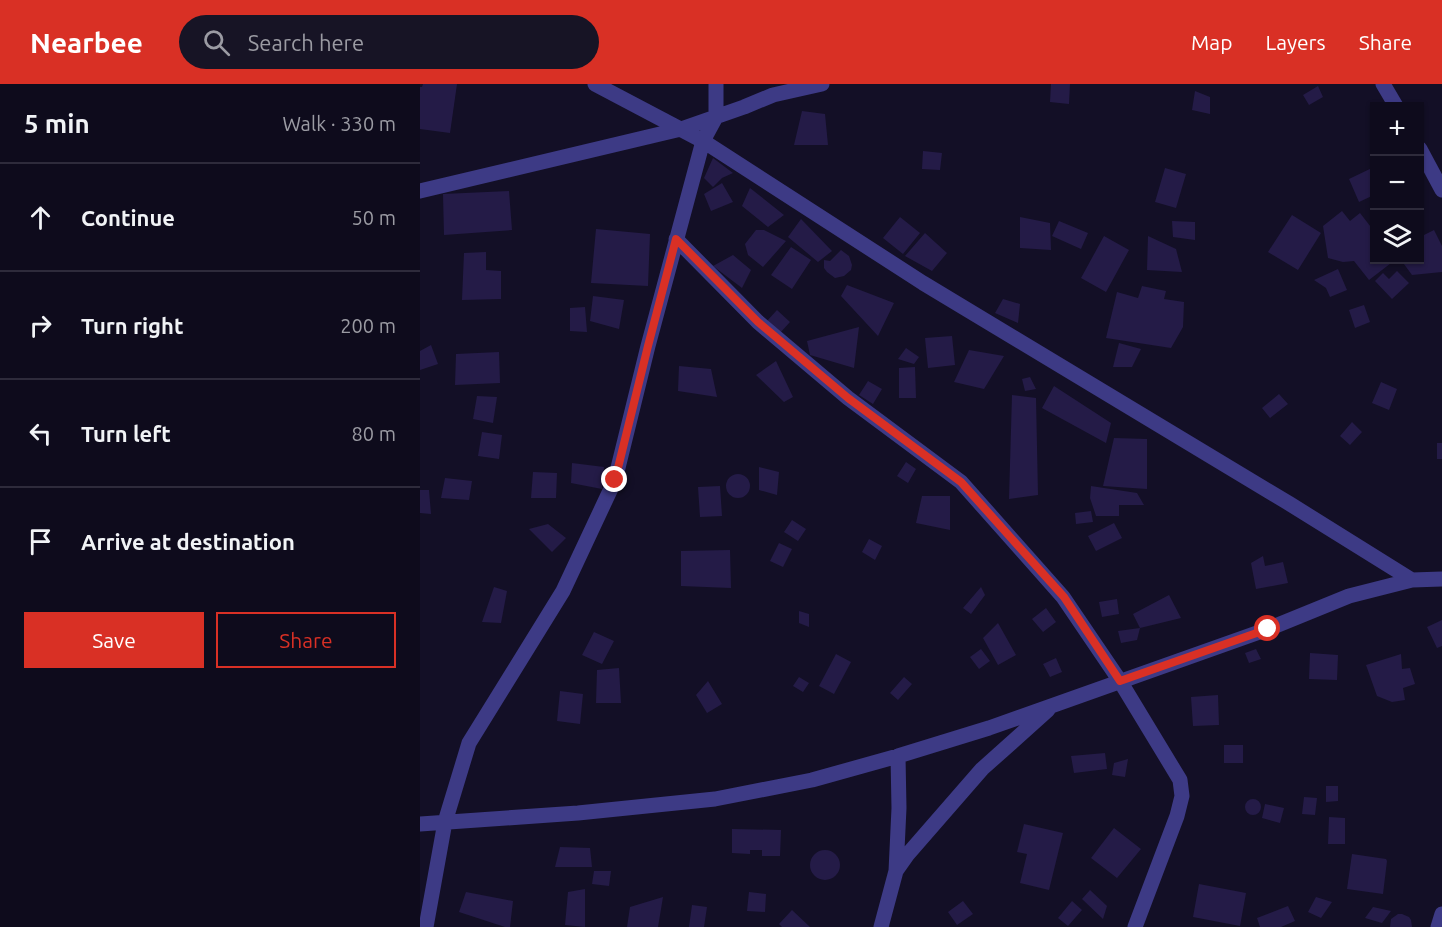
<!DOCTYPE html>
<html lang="en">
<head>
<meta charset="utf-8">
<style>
  body { margin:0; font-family:Ubuntu,sans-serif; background:#171425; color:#f1f3f6 }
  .controls { position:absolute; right:18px; top:18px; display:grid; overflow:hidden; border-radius:0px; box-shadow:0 2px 4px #0004 }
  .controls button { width:54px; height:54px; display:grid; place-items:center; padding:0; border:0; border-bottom:2px solid #2e2b3b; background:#0e0b1c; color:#f1f3f6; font:30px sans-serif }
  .stop { position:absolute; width:18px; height:18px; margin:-14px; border:4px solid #d93025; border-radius:50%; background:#fff }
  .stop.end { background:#d93025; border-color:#fff; box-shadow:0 2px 6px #0008 }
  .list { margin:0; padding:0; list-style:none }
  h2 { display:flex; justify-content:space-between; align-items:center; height:78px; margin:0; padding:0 24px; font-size:26px }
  h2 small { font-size:20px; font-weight:400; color:#9b9ba3 }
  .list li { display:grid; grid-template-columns:39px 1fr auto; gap:18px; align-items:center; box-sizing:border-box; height:108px; padding:0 24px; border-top:2px solid #2e2b3b }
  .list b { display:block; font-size:22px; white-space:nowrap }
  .list em { font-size:20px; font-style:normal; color:#9b9ba3 }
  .actions { display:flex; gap:12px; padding:18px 24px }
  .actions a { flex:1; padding:14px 0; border:2px solid #d93025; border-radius:0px; text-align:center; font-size:21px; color:#d93025 }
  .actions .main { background:#d93025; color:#fff }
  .icon { flex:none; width:33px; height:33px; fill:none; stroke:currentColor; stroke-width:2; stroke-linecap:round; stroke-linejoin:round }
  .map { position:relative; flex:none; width:1022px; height:843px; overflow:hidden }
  header { display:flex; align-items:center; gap:36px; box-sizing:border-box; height:84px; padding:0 30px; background:#d93025; color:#fff }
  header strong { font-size:28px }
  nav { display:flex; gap:33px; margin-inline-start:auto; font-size:21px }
  .search { width:420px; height:54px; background:#171425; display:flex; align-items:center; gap:15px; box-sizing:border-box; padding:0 21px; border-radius:33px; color:#9b9ba3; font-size:22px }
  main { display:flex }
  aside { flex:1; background:#0e0b1c }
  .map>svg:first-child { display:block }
  .building { fill:#241b47 }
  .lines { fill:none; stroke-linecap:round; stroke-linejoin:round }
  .minor { stroke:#3d3a85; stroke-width:15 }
  .route { stroke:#d93025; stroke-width:8 }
</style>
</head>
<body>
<header>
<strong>Nearbee</strong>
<div class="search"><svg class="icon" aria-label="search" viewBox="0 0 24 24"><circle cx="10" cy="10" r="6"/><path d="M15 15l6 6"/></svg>Search here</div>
<nav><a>Map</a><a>Layers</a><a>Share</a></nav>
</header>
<main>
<aside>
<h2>5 min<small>Walk · 330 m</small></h2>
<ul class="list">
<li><svg class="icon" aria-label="ahead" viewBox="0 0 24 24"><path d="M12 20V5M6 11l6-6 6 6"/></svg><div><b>Continue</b></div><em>50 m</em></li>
<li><svg class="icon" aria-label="right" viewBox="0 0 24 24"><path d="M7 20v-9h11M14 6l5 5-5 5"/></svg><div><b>Turn right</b></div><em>200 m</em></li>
<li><svg class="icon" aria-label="left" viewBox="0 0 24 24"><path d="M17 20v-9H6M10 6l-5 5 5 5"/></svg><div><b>Turn left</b></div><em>80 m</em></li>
<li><svg class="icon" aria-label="arrive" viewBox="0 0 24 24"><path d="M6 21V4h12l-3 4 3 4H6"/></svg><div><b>Arrive at destination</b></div></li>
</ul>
<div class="actions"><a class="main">Save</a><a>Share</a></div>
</aside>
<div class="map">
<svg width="1022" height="843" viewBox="0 0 1022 843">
  <rect width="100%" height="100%" fill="#130f26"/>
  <path class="building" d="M3 0H37L30 49 0 45V3H2Z
    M631 0H650L649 20 630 18Z
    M898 2 903 13 889 21 883 11Z
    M775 7 790 13V30L772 26Z
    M382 27 405 30 408 61H374Z
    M503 67 522 69 520 86 502 85Z
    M293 74 313 89 302 94 293 103 284 94Z
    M954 83V100L950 102 954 111 939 118 929 95Z
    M745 84 766 90 756 124 735 118Z
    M302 99 313 118 291 127 284 110Z
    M330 104 364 131 348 143 322 122Z
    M89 107 92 146 24 151 23 110Z
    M922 127 930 137 940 129 954 147V176H975L949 196 934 177 923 178 908 174 903 142Z
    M872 131 901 149 878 186 848 168Z
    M480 133 500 149 483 170 463 154Z
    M600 133 630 139 631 166 600 164Z
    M381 135 412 167 398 178 368 153Z
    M639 137 668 149 661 165 632 152Z
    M752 137 775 138V156L753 153Z
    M176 145 230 150 228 202 171 199Z
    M336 146H344L366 157 343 183 328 171 325 160Z
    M1014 146 1022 162V188L992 191 981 176H1000V153Z
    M505 149 527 169 512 187 485 172Z
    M684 152 709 166 686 208 661 194Z
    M728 152 756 165 762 188 727 186Z
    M371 163 391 176 372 205 351 191Z
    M421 166 429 172 432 181 431 186 424 192 415 194 407 188 404 184V176L410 177Z
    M66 168V186L81 187V215L42 216 44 169Z
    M313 171 331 186 322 204 293 182Z
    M918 185 927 206 910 213 906 204 894 196Z
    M977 187 989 199 972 215 955 197 963 189 969 195Z
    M427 201 474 219 458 252 421 212Z
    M722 202 746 207 744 215 764 218 763 243 751 264 686 254 697 208 718 214Z
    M173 212 204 216 199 245 170 237Z
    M583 215 600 220 598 239 575 229Z
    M944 221 950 238 935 244 929 226Z
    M165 223 167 248 150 247V224Z
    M357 226 370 238 360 249 347 237Z
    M439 243 434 284 390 271 387 257Z
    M532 252 535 281 508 284 505 254Z
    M699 259 721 265 712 283H693Z
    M11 261 18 280 0 286V267Z
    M486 264 499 273 494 280 478 275Z
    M549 266 584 272 564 305 534 298Z
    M79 268 80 299 35 301 36 270Z
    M356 277 373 313 364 318 336 291Z
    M259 282 291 285 297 313 258 307Z
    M495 283 496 314H479V284Z
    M610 293 616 305 605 307 602 295Z
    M448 297 462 305 453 320 439 311Z
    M961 298 977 305 969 326 952 319Z
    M634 302 691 339 686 359 622 324Z
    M859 310 868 320 850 334 842 324Z
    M592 311 616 314 618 411 589 415Z
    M57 312 77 313 73 339 53 335Z
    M932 338 942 348 930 361 920 352Z
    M62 348 82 351 79 375 58 372Z
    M694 354 727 355V405L683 402Z
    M1017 359H1022V375H1017Z
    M486 378 496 385 488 399 477 392Z
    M152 379 184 383 182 405 151 399Z
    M339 383 359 388 357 411 339 406Z
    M113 388 137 389 136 414H111Z
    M306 402a12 12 0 1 1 24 0a12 12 0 1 1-24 0Z
    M25 394 52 397 49 416 21 414Z
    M300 402 302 432 280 433 278 403Z
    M671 402 717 409 724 421H699V432H676L670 414Z
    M0 406H9L11 430 0 429Z
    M502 412H530V446L496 439Z
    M671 427 673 438 656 440 655 429Z
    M372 436 386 445 378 457 364 448Z
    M694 439 702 454 676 467 668 452Z
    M128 440 146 454 132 468 109 445Z
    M449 455 462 462 455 476 442 468Z
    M359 459 372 465 363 483 350 477Z
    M310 466 311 504 261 502V467Z
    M843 472 845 482 863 478 868 499 836 505 831 479Z
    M74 503 87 507 81 539 62 538Z
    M561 503 565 511 551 530 543 524Z
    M749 511 761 534 720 544 713 530Z
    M697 515 699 530 682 533 679 518Z
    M626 524 636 538 623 548 612 535Z
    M379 527 389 530V543L379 539Z
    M1022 536V562L1017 564 1007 543Z
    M578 539 596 571 578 581 563 554Z
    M720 544 717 556 701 559 698 547Z
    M174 548 194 557 182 580 162 571Z
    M561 565 570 577 559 585 550 573Z
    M836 565 841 575 829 579 825 569Z
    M890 569 918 571 917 596 889 595Z
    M416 570 431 578 414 610 399 602Z
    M981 570 982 585 990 584 995 600 983 604 985 616 972 618 957 612 946 581Z
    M636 574 642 588 630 593 623 580Z
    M199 584 201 619H176L177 586Z
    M379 593 389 599 383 608 373 602Z
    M484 593 492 600 478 616 470 609Z
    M288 597 302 620 287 629 276 611Z
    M140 607 163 610 160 640 137 637Z
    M798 611 799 641 773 642 771 613Z
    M804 661H823V679H804Z
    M685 669 687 685 654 689 651 672Z
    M708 675 705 693 692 691 694 679Z
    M906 702H918V717L906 718Z
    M884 713 897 714 895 731 882 730Z
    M825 723a8 8 0 1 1 16 0a8 8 0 1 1-16 0Z
    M845 720 864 724 860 739 842 734Z
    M909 733 925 734V760H908Z
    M604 740 643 749 629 806 600 799 607 770 597 768Z
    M694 744 721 765 697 794 671 774Z
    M312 745 361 746 360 772H342V766H330V770L312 769Z
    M140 763 170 764 172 783H135Z
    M390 781a15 15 0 1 1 30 0a15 15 0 1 1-30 0Z
    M932 770 966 775 967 777 963 810 927 805Z
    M174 787H191L189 802 172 800Z
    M779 800 826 809 820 842 773 833Z
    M165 805V843L145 841 148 808Z
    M670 806 687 822 683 835 662 815Z
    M46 808 93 817 90 843H85L39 828Z
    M329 808 346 810 345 828 327 827Z
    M243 813 238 843H207L210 823Z
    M896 813 912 818 901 834 888 828Z
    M543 817 553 830 537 841 528 828Z
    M652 817 662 826 648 842 638 834Z
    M272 821 287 823 284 843H269Z
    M868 822 875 837 861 843H840L837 834Z
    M953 823 971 827 962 839 945 834Z
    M372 826 390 843H362L359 840Z
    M978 830H982L989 833 991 836 992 843H970L971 835Z"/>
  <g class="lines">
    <path class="minor" d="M175 0 283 57 503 199 870 420 992 496
      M963 0 976 22
      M1000 65 1022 106
      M0 107 261 45 324 23 353 11 402 0
      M256 155 338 238 428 314 541 398 643 513 700 597 760 696 762 712 757 732 715 843
      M0 740 158 729 295 715 392 696 478 672 569 644 848 545 929 512 992 496 1022 495
      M476 787 488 770 562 685 628 626
      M6 843 25 738 49 659 143 507 195 396 228 262 283 57 296 33V0
      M461 843 476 787 479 724 478 672
      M1018 843 1022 830"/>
  </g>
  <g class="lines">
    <path class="route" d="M195 396 228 262 256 155 338 238 428 314 541 398 644 513 700 597 848 545"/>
  </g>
</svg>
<div class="controls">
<button>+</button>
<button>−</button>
<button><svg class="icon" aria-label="layers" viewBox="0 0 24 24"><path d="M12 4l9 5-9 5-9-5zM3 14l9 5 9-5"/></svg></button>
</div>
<div class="stop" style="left:848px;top:545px"></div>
<div class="stop end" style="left:195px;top:396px"></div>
</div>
</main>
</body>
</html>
